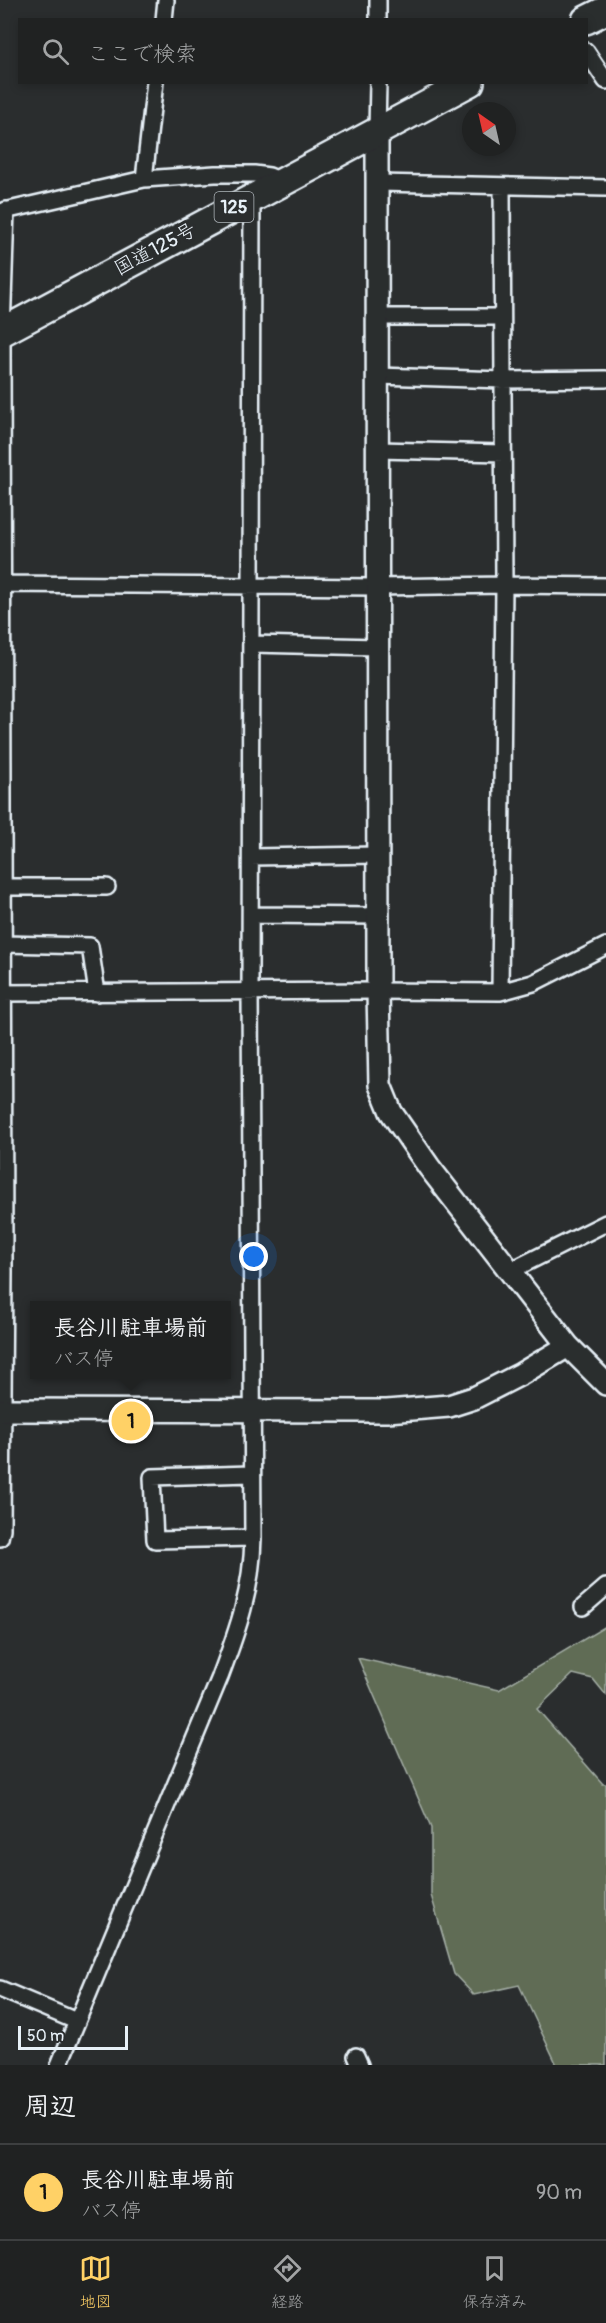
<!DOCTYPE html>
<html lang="ja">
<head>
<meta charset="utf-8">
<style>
  body { margin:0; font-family:Pangolin,"Klee One",sans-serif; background:#282a2a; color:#f1f3f6 }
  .compass { position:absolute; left:462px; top:102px; width:54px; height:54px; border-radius:50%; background:#202222; box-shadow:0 3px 9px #0003; rotate:326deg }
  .scale { position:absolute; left:18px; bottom:15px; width:110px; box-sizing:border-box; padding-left:6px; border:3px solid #e8f1f8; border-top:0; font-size:16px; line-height:21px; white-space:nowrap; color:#e8f1f8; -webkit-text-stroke:4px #2a2d2e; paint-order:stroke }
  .you { position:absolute; left:254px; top:1257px; width:21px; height:21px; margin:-15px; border:4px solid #fff; border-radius:50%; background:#1a73e8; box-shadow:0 0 0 9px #1a73e833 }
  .badge { display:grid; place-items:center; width:39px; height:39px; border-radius:50%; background:#ffd166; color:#111; font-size:20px; font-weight:700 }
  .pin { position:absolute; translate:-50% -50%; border:3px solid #fff; box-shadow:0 2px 6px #0006 }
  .popup { position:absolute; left:30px; top:1301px; width:201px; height:78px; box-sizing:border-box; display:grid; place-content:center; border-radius:0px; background:#202222; filter:drop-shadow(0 2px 4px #0005); font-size:20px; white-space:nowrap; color:#a2a4a5 }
  .popup b { font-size:22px; color:#f1f3f6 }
  .popup::after { content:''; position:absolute; left:50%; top:100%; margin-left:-12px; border:12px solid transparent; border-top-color:#202222 }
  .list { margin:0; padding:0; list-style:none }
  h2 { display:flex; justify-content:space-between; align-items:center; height:78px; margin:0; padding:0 24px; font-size:26px }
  h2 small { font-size:20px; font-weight:400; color:#a2a4a5 }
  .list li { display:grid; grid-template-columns:39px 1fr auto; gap:18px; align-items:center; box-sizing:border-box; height:96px; padding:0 24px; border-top:2px solid #3d3f40 }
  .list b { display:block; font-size:22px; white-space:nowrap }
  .list p { margin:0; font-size:20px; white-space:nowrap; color:#a2a4a5 }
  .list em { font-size:20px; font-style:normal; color:#a2a4a5 }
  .icon { flex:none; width:33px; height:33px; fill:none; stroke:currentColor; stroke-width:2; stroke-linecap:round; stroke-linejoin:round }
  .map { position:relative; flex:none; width:606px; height:2065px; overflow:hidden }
  .search { position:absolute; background:#202222; box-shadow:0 3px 9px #0003; left:18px; right:18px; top:18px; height:66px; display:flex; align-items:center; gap:15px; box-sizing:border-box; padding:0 21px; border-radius:0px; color:#a2a4a5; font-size:22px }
  .sheet { height:174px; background:#202222 }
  nav { display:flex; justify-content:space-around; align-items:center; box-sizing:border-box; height:84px; border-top:2px solid #3d3f40; background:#202222; font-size:16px; color:#a2a4a5 }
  nav a { display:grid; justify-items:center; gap:3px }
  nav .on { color:#ffd166 }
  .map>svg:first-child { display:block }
  .green { fill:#606c54; stroke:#a4aea6; stroke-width:1.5 }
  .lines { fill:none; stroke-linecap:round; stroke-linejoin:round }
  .street-casing { stroke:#e8f1f8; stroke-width:20 }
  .secondary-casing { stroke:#e8f1f8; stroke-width:26 }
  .highway-casing { stroke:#e8f1f8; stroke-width:32 }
  .street { stroke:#2a2d2e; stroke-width:15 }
  .secondary { stroke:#2a2d2e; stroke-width:21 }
  .highway { stroke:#2a2d2e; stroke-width:27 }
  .labels { text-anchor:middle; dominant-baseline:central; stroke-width:6; stroke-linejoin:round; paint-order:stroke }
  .shield { fill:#2a2d2e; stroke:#afb6bb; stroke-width:1.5 }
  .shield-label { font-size:18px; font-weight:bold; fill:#e8f1f8 }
  .street-label { font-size:20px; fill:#e8f1f8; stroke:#2a2d2e }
</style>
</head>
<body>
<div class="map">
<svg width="606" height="2065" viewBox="0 0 606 2065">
  <rect width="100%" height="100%" fill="#2a2d2e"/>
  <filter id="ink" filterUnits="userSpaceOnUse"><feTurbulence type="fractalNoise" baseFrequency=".0167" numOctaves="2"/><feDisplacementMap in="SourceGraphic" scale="12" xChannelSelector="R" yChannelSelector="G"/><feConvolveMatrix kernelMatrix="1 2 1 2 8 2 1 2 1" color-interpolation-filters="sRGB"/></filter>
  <g filter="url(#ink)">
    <path class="green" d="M606 1626V1695L593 1679 573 1674 537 1709 603 1784H606V2065H557L519 1985 474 1995 454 1974 431 1895V1828L358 1658 499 1690Z"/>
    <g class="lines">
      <g class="street-casing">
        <path id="street" d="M164 20 166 0
          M378 20V0
          M586 51 606 81
          M377 132 378 82
          M144 179 155 82
          M378 183 606 188
          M0 212 144 179 215 174H254L269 176 283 182
          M378 317H502
          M378 376 503 380 606 379
          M378 450 503 453
          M0 584 377 587 504 585 606 586
          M252 644 377 647
          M251 857 378 855
          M3 887H107
          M251 915 379 916
          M4 944 90 946 97 993
          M500 992 504 585 502 186
          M0 993 378 991 500 992 533 983 606 946
          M510 1271 606 1223
          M251 1474 152 1477 155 1540 253 1538
          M0 1538 2 1529 4 1271 2 332 6 210
          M583 1607 606 1587
          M0 1989 76 2021
          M356 2056 360 2065
          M59 2065 220 1677C238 1629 252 1590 253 1538L250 991 252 197"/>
      </g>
      <g class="secondary-casing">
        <path id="secondary" d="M377 132 378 991 380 1085 391 1112 429 1167 568 1346 606 1384
          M0 1410 387 1411 449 1406 474 1398 521 1374 568 1346"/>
      </g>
      <g class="highway-casing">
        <path id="highway" d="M586 20 606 10
          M0 333 470 82"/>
      </g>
      <use href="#street" class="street"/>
      <use href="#secondary" class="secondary"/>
      <use href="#highway" class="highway"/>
    </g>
  </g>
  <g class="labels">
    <rect class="shield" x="214.5" y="192" width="39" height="30" rx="4.5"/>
    <g class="shield-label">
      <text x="234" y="207">125</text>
    </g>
    <g class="street-label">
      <text transform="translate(155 249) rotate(-28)">国道125号</text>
    </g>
  </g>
</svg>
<svg class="compass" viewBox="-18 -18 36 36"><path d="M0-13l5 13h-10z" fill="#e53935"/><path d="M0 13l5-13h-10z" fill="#a2a4a5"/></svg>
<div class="scale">50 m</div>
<div class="you"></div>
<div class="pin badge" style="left:131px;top:1421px">1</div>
<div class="popup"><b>長谷川駐車場前</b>バス停</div>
<div class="search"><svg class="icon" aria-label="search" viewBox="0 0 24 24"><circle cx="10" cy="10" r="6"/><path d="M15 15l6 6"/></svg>ここで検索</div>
</div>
<section class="sheet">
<h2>周辺<small></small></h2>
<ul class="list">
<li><span class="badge">1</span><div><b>長谷川駐車場前</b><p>バス停</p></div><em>90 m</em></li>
</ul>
</section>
<nav>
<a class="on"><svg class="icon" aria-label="map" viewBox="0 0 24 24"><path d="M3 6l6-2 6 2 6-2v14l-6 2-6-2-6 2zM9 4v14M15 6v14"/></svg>地図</a>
<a><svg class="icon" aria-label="directions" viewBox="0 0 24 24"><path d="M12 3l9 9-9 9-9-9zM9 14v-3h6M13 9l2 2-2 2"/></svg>経路</a>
<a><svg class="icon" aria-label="saved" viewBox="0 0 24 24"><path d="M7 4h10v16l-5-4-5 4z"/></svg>保存済み</a>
</nav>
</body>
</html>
